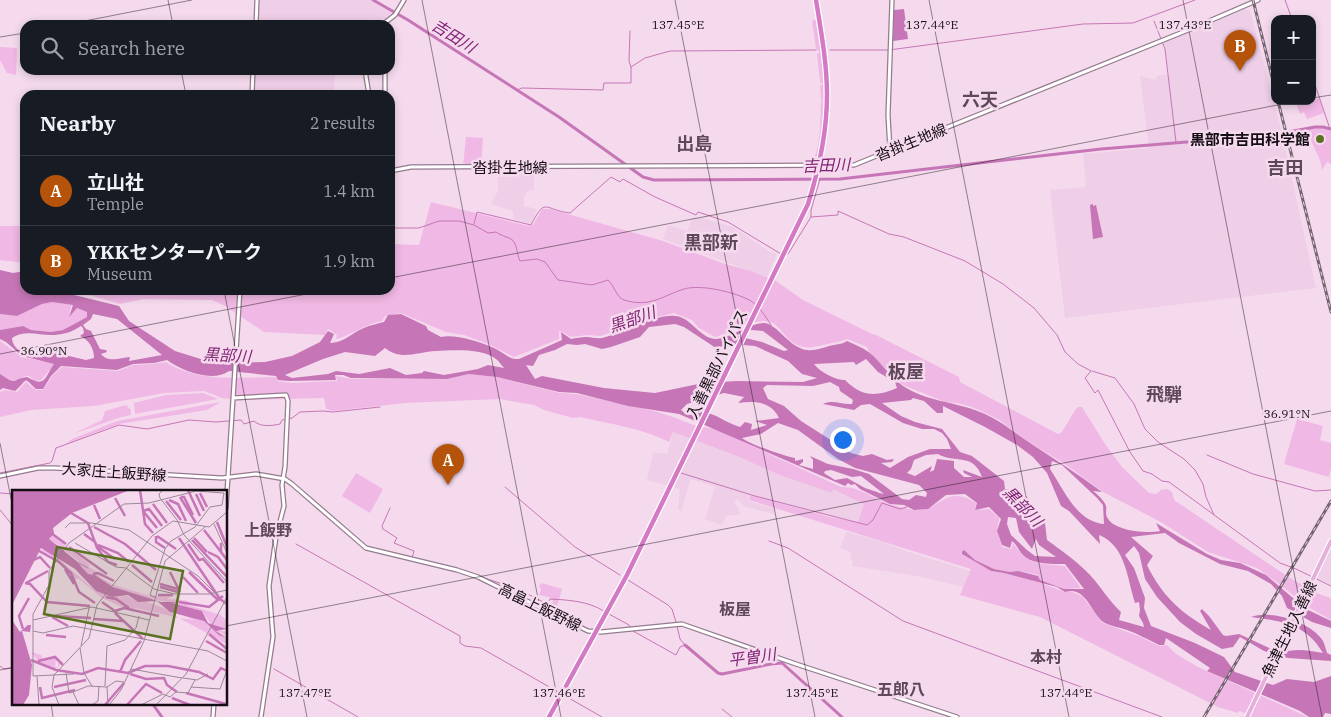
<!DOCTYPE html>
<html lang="en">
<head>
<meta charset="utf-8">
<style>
  body { margin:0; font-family:"IBM Plex Serif","Noto Sans JP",serif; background:#242831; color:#f1f3f6 }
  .controls { position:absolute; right:15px; top:15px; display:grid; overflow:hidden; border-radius:10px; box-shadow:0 2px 8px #0003 }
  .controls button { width:45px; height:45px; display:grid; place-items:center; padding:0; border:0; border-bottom:1px solid #363941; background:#171b24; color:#f1f3f6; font:25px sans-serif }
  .you { position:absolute; left:842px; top:439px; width:18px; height:18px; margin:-12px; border:4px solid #fff; border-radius:50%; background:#1a73e8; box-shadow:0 0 0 8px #1a73e833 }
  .badge { display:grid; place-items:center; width:32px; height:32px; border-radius:50%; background:#b45309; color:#fff; font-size:16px; font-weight:700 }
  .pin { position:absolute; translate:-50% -41px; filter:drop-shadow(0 1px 2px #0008) }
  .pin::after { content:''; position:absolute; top:26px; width:18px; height:15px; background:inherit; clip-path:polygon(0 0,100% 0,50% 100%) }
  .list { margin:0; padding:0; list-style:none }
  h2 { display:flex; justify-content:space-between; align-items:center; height:65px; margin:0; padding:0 20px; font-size:21px }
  h2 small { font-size:16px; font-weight:400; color:#9ea1a6 }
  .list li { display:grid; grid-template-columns:32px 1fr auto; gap:15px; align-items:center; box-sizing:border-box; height:70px; padding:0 20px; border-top:1px solid #363941 }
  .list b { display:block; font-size:19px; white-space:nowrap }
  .list p { margin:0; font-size:16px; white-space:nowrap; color:#9ea1a6 }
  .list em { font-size:16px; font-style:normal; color:#9ea1a6 }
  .icon { flex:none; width:28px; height:28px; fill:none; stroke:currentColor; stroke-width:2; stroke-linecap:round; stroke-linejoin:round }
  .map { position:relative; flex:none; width:1331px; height:717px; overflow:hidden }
  .search { position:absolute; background:#171b24; box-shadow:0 2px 8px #0003; left:20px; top:20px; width:375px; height:55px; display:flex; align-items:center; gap:12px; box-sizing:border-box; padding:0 18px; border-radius:15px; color:#9ea1a6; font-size:19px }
  .panel { position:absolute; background:#171b24; box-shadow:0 2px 8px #0003; left:20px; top:90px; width:375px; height:205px; border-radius:15px }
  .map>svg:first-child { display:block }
  .built { fill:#efcee8 }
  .green { fill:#f0b8e4 }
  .water { fill:#c676b6; fill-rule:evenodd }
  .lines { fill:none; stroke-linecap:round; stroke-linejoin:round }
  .stream { stroke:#c676b6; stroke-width:1 }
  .river { stroke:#c676b6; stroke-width:3 }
  .secondary-casing { stroke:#947c8e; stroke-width:5.5 }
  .primary-casing { stroke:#fff; stroke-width:6 }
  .highway-casing { stroke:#fff; stroke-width:7 }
  .secondary { stroke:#fff; stroke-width:3 }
  .primary { stroke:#e5afdb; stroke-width:4 }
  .highway { stroke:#d479c3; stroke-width:4.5 }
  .rail-casing { stroke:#756572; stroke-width:3 }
  .rail { stroke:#f5daee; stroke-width:1; stroke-dasharray:4; stroke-linecap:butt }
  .ticks { fill:none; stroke:#150d14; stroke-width:1; stroke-opacity:0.45 }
  .poi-dot { fill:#5a7122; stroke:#f5daee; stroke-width:2 }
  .labels { text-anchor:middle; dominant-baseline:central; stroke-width:5; stroke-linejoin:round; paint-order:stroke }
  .poi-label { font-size:15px; font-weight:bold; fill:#150d14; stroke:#f5daee; text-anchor:end }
  .street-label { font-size:15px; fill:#150d14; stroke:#f5daee }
  .water-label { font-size:16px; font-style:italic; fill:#822375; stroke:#f5daee }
  .neighbourhood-label { font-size:16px; font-weight:bold; fill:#5e4859; stroke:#f5daee }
  .quarter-label { font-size:18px; font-weight:bold; fill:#5e4859; stroke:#f5daee }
  .inset-river { fill:none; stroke:#c676b6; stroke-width:2.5 }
  .inset-road { fill:none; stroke:#9b8897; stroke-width:1 }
  .view { fill:#5a7122; fill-opacity:0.15; stroke:#5a7122; stroke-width:2.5 }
  .inset-edge { fill:none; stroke:#150d14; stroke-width:2.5 }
  .ticks-label { font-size:12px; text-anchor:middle; fill:#150d14; stroke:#f5daee; stroke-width:5; stroke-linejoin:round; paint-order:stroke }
</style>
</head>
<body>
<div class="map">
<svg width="1331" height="717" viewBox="0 0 1331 717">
  <rect width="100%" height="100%" fill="#f5daee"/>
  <path class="built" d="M259 0H370L394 15 379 25 372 19 359 25H258Z
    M1245 9 1250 11 1281 129 1316 288 1065 318 1050 190 1085 187 1086 185 1083 154 1149 148 1140 76 1156 80 1157 76 1169 74 1164 42Z
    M255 70H335L334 95H254Z
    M516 168H534V190L528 191 524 197V206L537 209 531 224 513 219V211L491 204 498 191V177L516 176Z
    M693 217 702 218 733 227 770 252 777 254 767 277 663 239 668 225 687 231Z
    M673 432 818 488 832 493 833 488 847 494 864 504 859 522 824 515 749 495 748 501 775 509 774 514 743 506 738 499 734 501 740 512 739 515H727L722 525 705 519 715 487 691 479 681 511 678 509 680 489 647 480 653 452 667 454Z
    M846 532 883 542 909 552 970 571 964 587 917 576 852 566 853 561 850 559 851 552 840 548Z
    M1331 546V584L1317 578Z"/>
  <path class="green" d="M814 20H818L825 83H820V81L817 54 819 53V51L816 49 812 21Z
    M0 47 17 48 16 75 7 73 0 60Z
    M822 84H825C826 111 823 137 818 163L816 164 814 158 818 147 820 131 821 102 822 101 821 99 820 86Z
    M1319 98 1324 113 1307 119 1304 112 1300 114 1297 106 1302 101H1312Z
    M1316 128H1323L1331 131V164L1327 162 1322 170 1320 160 1306 130Z
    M466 137 483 138 481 166H463Z
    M431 202 528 226 533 225 542 209H550L663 241 725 264 751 271 776 281 803 300 872 334 876 335 959 377 960 382 1058 434 1062 432 1075 410 1078 407H1082L1105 444 1122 467 1149 493 1156 494 1161 490 1167 489 1172 492 1174 500 1290 578 1316 593 1331 598V620L1305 605 1278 583 1257 568 1208 552 1161 522 1103 492 1065 464 1027 441 998 419 972 407 957 403 945 402 903 385 882 365 869 352 867 347 847 339C841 342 835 342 828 344 814 347 804 351 791 341 782 334 777 320 763 321 746 322 731 333 715 337L699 328 692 320 674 313 642 321 601 336 588 335 571 337 563 332 559 331V339L514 357 488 344 464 335 446 332 401 313 385 316 382 321C365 324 352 335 336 339L337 335 328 329 325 335 264 332 225 306 212 300 143 299 120 304 93 296 71 292 69 290H390V244L419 245Z
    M0 226H25V263L0 260Z
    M52 302 74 305 71 306 69 316 77 308 87 312V317L63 330 51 332 31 330 23 326 0 330V314L17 316 42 304Z
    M0 341 22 357 55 364 41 380 35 381 29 376C23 375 18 381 12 380 8 380 4 376 0 375Z
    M166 362C198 383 240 377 276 377L278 381 291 383 337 381 336 376 352 379H447L470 374 496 377 560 393 577 394 654 411 673 417 696 426 715 429 841 487C858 486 873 498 889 504 892 505 911 510 915 510 941 512 944 483 976 503L975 510 989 509 999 518 997 531 1002 547 1011 549 1013 543C1028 566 1041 564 1065 566L1081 588 1064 589 1040 580 1038 575 1018 571 1010 572 994 569 975 560 968 553 962 554 991 571 1004 573 1038 582 1065 592 1070 591 1082 596 1103 623 1141 637 1159 646 1167 645 1176 654 1198 667 1308 717H1249L1250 715 1239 711 1238 713 1218 707 1040 617 960 595 971 569 749 500 750 495 830 517 858 522 864 504 833 489 832 493 780 475 739 457 673 432 669 442C642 428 610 424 580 417L573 418 544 410 534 405 500 399 405 403 333 411 326 409 324 398 238 400 222 398 204 391 164 393 94 406 31 410 0 417V392L5 390 17 392 26 382 36 390H43L52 376 62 367 118 371 133 365 153 364Z
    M203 393 218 399 135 414 134 403 166 395Z
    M221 402 207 410 119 424 66 444 72 439 117 421Z
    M126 405 131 410V415L118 418 73 434 102 420 105 411Z
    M1297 419 1323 426 1320 440 1331 443V468L1329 477 1284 464Z
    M356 473 383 489 370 513 342 496Z
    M542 583 562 589 557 607 552 605 553 601 549 597 539 595 541 590 539 586Z"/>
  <path class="water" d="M904 9 908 39 893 41 894 10Z
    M1093 204V206L1096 205 1103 237 1093 239 1090 205Z
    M0 270 13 273 25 271V290H63L66 293 119 306 129 321 175 351 204 360 222 363 265 362 292 356 320 342 328 331 334 334 330 343C346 342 351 333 364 328 370 325 377 324 384 322L388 315 401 314 426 326 428 330 441 337C455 334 481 342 494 348 503 352 509 360 519 359L562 340 561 332 571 339C576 338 581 337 586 337 592 337 597 339 602 338 623 334 654 314 675 316 690 316 701 340 717 339 733 337 747 324 763 323 776 322 789 348 807 350 815 351 822 348 829 346 836 344 841 345 847 341 853 344 859 346 864 349 877 356 889 376 903 386 927 402 959 402 985 414 1003 422 1017 435 1033 445 1056 460 1079 475 1102 492L1093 491C1098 495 1104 500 1106 506 1107 510 1105 513 1107 517 1113 531 1147 534 1160 531L1156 523 1207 554 1221 560 1240 563 1266 575 1306 609 1331 621V628L1312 622 1287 608 1282 596 1271 584 1248 571 1220 564 1179 543 1165 533 1131 537 1153 556 1147 565C1162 596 1181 613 1211 630L1200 611 1202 609 1209 616 1223 635 1226 636 1239 634 1282 654C1293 647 1310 651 1323 653 1306 624 1282 621 1251 617 1270 610 1305 621 1318 635 1324 640 1325 646 1327 653L1331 655V661L1288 658 1264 651 1240 637 1233 647 1222 649 1196 634 1180 622 1157 597 1145 579 1139 553 1134 546 1125 555 1134 568 1145 598 1144 608 1151 626 1195 643 1224 657 1235 672 1273 685 1287 679 1314 682 1331 676V714L1325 713 1323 717H1309L1300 711 1207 671 1210 668 1166 638 1164 645H1159C1149 640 1138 634 1127 630 1119 627 1108 626 1102 621 1090 610 1085 586 1065 592L1057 587 1004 573 991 571 962 554V552L964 550 975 560 994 569 1010 572 1018 571 1038 576 1040 580 1064 589H1084L1065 564C1053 564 1031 565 1022 554 1018 549 1017 545 1012 541L1010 548 1002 545 997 531 1001 519 989 507 975 510 977 503 965 494 946 495 928 509 914 510 904 505 890 504 860 489 855 484 851 485 848 483 845 486 679 414 628 406 577 393 559 392 497 377 469 374 447 379 351 378 343 375H335L336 380 289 381 278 380 276 376 229 371C213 383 182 371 167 360L154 363 133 364 117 370 61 366 51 376 43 389H36C22 376 29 379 15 391L3 388 0 390V374C18 386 11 379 27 377 46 388 44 378 54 364L22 356 6 342 0 339V330L23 326 31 330 51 332 63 330 87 317V312L77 308 69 317 73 305 52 302 42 304 17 316 0 314ZM93 314 117 319 162 355 129 361 130 357C120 358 108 363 101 354L107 352 106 350 100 349 91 331 86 329 83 325 91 319ZM675 324 684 327 716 348 732 344 755 346 788 361 802 374 817 378 803 382 737 381 703 383 655 393 604 388 542 376 535 379 526 365 533 366 539 355 555 350 567 344 577 345 585 344 602 349 611 347 640 337 649 327ZM81 326 83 328 84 333 80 336C89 340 94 348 94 358L86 360 56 353C43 361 13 356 12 338 25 329 40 336 55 335 65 334 72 332 81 326ZM752 330 763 331 788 350 784 351 762 342 737 336 742 331ZM385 348C401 361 417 352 436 351 452 350 484 348 496 359 499 361 501 365 504 368L488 365 478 369 444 375 424 371 422 373 406 375 390 368 359 374 336 371 328 374 292 378 285 375 323 359 345 352 375 356ZM866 359 878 372 895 382 897 388C876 397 862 397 845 380 835 380 820 372 814 364L854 362 856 365ZM830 382 839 387 840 391 853 400 852 404C842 405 832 399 823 404L854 410 861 405 870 404 903 423 922 429H934L942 433 947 439 951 449H930L908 457 890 468 881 463 892 462 894 459 887 460 872 454 863 456 851 453 801 421 784 406 768 399 763 388 767 385 813 386ZM724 393 744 397 738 403C755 401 771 401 779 418L755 421 767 425 751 430 752 424 745 422 740 427C722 422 713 409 694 413L696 416 686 414 681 410 687 404ZM913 398 924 401 937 413H943V406L985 427 1017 445 1033 457 1047 473 1061 506 1069 511 1100 544 1099 535C1126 546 1127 578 1135 603L1139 602 1140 610 1139 616 1143 623 1144 627 1119 620 1121 612C1109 601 1101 587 1090 575 1077 561 1062 551 1047 540L1045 523 1035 511 1027 497 1013 490 1005 489 1004 481 972 456 960 452 942 429 915 422 901 416 882 403 911 400ZM778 423 798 430 838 459 855 468 919 485 927 493 926 497 916 495 909 500 902 499 869 474 853 469 828 464 810 456 813 460V469L799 465 803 462V459L795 461V458C786 457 747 443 742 438L761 434ZM938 454C955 464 973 452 982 477L963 470 964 473 972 477H964L954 468V461L937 459 934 470 930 472 932 466 915 476 907 473 911 469 914 460 926 455ZM1052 461 1062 465 1097 498 1103 505 1104 524C1077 522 1064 490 1050 469ZM831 470 852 477 861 476 884 494 879 493 877 492 865 488 847 478 835 480 824 473 825 471ZM1008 517 1016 518 1019 532 1032 549 1036 539 1039 545 1056 557 1035 556 1027 550 1011 535 1007 524Z"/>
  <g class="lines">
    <path class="stream" d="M1285 0 1292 19
      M1154 21 1165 49 1176 142
      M830 50H889L1083 24 1133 23 1195 0
      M631 67 645 58 670 51 816 50
      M1312 76 1330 129
      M517 90 522 88 603 90 604 83H631V67L629 61 630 31
      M811 217 838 215V211L889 234 904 237 965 261 1003 284 1034 308 1057 335 1065 352 1078 364 1091 371 1085 378 1095 393 1098 390 1130 452 1143 471 1152 474 1162 481 1169 482 1180 490 1280 563 1296 569 1331 586
      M474 224 477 212 531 225C546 196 544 210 570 213L611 177 620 182 623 179 655 197 696 215 698 212 728 222 781 254
      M390 228H419L439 221H459L474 225 488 233 496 232C502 236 505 236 511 239 517 242 517 255 520 261L537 259 545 262 558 280 592 285 608 280C614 285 616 297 624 300 650 308 662 296 684 289 701 284 735 292 751 301 760 307 765 316 771 325
      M785 254H788L811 217V210L820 179
      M1092 371 1115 378 1134 404 1145 429 1158 442 1184 459 1195 470 1203 484 1206 497 1214 515
      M1207 455 1253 474 1315 491 1331 490
      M0 473 50 463 52 461 56 448 119 425 147 429 189 420 216 422 241 420 244 424 254 421C260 427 271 426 280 424L282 420 292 418 300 412 323 411 333 412 380 407
      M681 473 755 496 867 525 873 520 882 503 900 509 907 507
      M505 487 575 547 620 575
      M0 493 14 494
      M390 508 382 526 383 529 397 538 394 543 414 551 412 558
      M0 510 14 527
      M769 541 788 548 903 621 1162 717
      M296 544 460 636V643L465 646 481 648 602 717
      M464 571 520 590 547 604 550 599C569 600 587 601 604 611
      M628 580 668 605 672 609 676 622
      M607 613 629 625 633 631 676 655 680 647 685 645 680 639 677 626
      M0 666 4 669 14 668
      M274 669 358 717
      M722 709 732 717"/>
    <path class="river" d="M373 0 408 20 559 117 643 177 654 180 840 179 1101 149 1272 135 1315 127H1323L1331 129
      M685 645 718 673 722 674 771 664 782 663 842 717
      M152 703 162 717"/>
    <g class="secondary-casing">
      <path id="secondary" d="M256 25 257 0
        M382 25 395 15 404 0
        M365 70 369 95
        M385 70V95
        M252 95 253 70
        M890 151 888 115 892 0
        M390 159 391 171
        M390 171 411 167 854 165 1193 28 1258 0
        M233 398 286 395 288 401 285 467 282 485 284 506 276 537 269 586 273 637 261 717
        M0 476 38 468H55L222 478 256 474 285 479 292 484 366 548 457 570 478 577 588 631 601 632 682 624 796 664 957 717
        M226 508 240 290
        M213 717 214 703"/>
    </g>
    <g class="primary-casing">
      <path id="primary" d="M1247 717 1331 541"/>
    </g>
    <g class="highway-casing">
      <path id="highway" d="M549 717 627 575 808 204C819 169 827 132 827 95 827 63 821 31 816 0"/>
    </g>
    <use href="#secondary" class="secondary"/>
    <use href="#primary" class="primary"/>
    <use href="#highway" class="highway"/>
    <g class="rail-casing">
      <path id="rail" d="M1253 0 1275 89
        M1278 101 1331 312
        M1204 717 1331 501"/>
    </g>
    <use href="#rail" class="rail"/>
  </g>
  <path class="ticks" d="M168 0 173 25M422 0 561 717M675 0 815 717M929 0 1069 717M1183 0 1322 717M64 25 192 0M0 37 25 33M181 70 186 95M1312 98 1331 95M390 278 1298 101M224 290 307 717M0 354 327 290M0 443 14 514M226 626 1331 411M0 670 14 667M51 703 53 717"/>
  <circle class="poi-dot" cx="1320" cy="139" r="5"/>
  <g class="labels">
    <g class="poi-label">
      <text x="1310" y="139">黒部市吉田科学館</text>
    </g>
    <g class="street-label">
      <text transform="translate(911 142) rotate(-22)">沓掛生地線</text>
      <text x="510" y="167">沓掛生地線</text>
      <text transform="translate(717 364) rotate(-64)">入善黒部バイパス</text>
      <text transform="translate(114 472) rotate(4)">大家庄上飯野線</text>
      <text transform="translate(540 607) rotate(26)">高畠上飯野線</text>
      <text transform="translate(1289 629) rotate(-64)">魚津生地入善線</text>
    </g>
    <g class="water-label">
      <text transform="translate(454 36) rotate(32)">吉田川</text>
      <text transform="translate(826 165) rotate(-2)">吉田川</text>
      <text transform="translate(632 319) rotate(-19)">黒部川</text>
      <text transform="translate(227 355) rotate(3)">黒部川</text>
      <text transform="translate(1023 506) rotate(46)">黒部川</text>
      <text transform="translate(752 657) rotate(-8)">平曽川</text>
    </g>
    <g class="neighbourhood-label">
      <text x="268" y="530">上飯野</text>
      <text x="735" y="609">板屋</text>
      <text x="1046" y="657">本村</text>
      <text x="901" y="689">五郎八</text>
    </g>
    <g class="quarter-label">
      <text x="980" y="99">六天</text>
      <text x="694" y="143">出島</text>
      <text x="1285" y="167">吉田</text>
      <text x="711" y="242">黒部新</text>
      <text x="906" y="371">板屋</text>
      <text x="1164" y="394">飛騨</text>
    </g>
  </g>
  <g transform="translate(12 490)">
    <rect width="215" height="215" fill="#f5daee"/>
    <path d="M39 44 78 75 77 77 96 88 86 86 102 95 138 106H160L155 109 172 110 178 112 176 115 209 125 215 131V139L199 134 190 121H178L189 126 199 138 198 135 208 141H215V146L201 139 215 149V154L167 128 123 118 121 122 90 108 66 88 63 90 45 69 27 60H36L84 101 100 107 116 106 126 112 132 111 152 118 167 128 182 130 156 119 165 117 159 113 118 104 98 95 83 85 76 84 65 70 37 49ZM19 162 29 165 31 170 44 168 43 177H46V170L48 176 43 179 26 171Z" fill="#f0b8e4"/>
    <path d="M0 0H118L60 23 41 38 42 43 37 49 67 73 75 77 77 79 67 74 76 84 83 85 101 97 149 112H166L160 113 190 121 196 133 215 139 204 141 215 148 207 145 192 131 158 122 145 111 126 112 116 105 100 107 84 101 63 79 29 58 0 115ZM0 130 8 142 16 135H19L18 142 10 141 20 175 17 205 11 215H0Z" fill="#c676b6"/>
    <path class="inset-river" d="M128 0 133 34 141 43M176 0 188 26M188 3 195 17M184 4 192 21M168 7 184 33M169 7H172L181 25M103 8 113 26M157 10 166 14 174 31M154 11 169 30M141 14 155 33M82 15 88 29M131 21 137 19 150 36M131 21 145 38M59 23 76 33 85 58 96 72 105 75M205 32 215 57M82 37 113 54 144 80M192 40 209 62M39 43 54 54M72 44 83 52 87 60M144 46V52L153 58M145 46 164 59M167 48 208 109 215 114M182 48 195 62M180 50 215 87M209 53V62L215 70M176 54 187 70 191 69 212 93M86 55 106 63 117 72M57 57 95 84M86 57 103 69M27 61 47 72 59 83 67 102 83 113M196 62 206 67 215 79M22 70 28 67 38 78M120 75 140 92M53 79 62 94M158 82 168 102M177 82 206 110M81 84 86 83 102 91M171 87 186 103M13 93 18 94 35 112 78 116M14 93 36 81M148 94 166 99M148 97 166 102M146 105H161M94 107 104 109 117 118M90 112 103 121 112 118 147 126M167 112 197 117 211 106M103 123 131 149M43 126 79 128M40 127 56 136M82 129 111 131M11 139 7 126 17 108M197 144 215 159M34 145 54 147M194 151 215 163M19 170 44 180 70 184 86 178 116 183 133 176H156L187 182 201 189 209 178 215 181M26 171 43 167 51 175M108 182 113 170 129 151M118 184 134 189 152 188 155 195 165 202M28 197 30 208 63 200M42 197 74 190M174 203 214 214M160 208 178 215M93 215 112 193M115 215 134 194 150 203"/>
    <path class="inset-road" d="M151 0 147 4 148 8 165 30 172 45 215 92M202 34 215 63M53 38 58 33H80L117 40 186 86 203 103M63 53 104 77 114 78 142 99 163 104H197L215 100M143 107 138 105 153 59 159 51 183 37 198 17 210 15 212 3M21 130 80 117 137 130M21 141 31 143 61 136 196 161 215 171M69 156 77 118M68 158 72 183 80 196M119 179 170 188M54 183 57 203 61 202 67 215M62 184 21 186V124L37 95V81L57 53 112 14 137 13 184 1 212 3M25 186 27 215M171 188 185 190 196 184M93 196 95 156 113 150 124 138 127 126M95 197 96 215M179 197 208 199 215 180M61 202 76 196 95 197 104 191 112 192M47 215 40 197 42 185 77 148 85 115 140 46 161 31 197 37 215 22M80 215 86 211 87 196M97 215 109 200 132 151 153 71 193 37M129 215 151 204 158 207 164 202 176 203 183 190M144 215 174 184 215 107"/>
    <path class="view" d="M45 57 171 81 158 149 32 124Z"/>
    <rect width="215" height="215" class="inset-edge"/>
  </g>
  <g class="ticks-label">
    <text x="678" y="29">137.45°E</text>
    <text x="932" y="29">137.44°E</text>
    <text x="1185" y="29">137.43°E</text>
    <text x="44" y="355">36.90°N</text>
    <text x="1287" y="418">36.91°N</text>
    <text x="305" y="697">137.47°E</text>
    <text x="559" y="697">137.46°E</text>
    <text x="812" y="697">137.45°E</text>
    <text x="1066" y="697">137.44°E</text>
  </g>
</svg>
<div class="controls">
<button>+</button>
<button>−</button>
</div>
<div class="you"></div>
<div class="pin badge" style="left:448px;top:485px">A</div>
<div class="pin badge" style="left:1240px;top:71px">B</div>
<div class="search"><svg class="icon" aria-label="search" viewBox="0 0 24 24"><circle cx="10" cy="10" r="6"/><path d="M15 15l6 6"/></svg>Search here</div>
<section class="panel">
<h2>Nearby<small>2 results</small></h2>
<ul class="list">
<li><span class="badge">A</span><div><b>立山社</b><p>Temple</p></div><em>1.4 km</em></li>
<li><span class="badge">B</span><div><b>YKKセンターパーク</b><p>Museum</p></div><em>1.9 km</em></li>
</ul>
</section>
</div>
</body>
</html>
